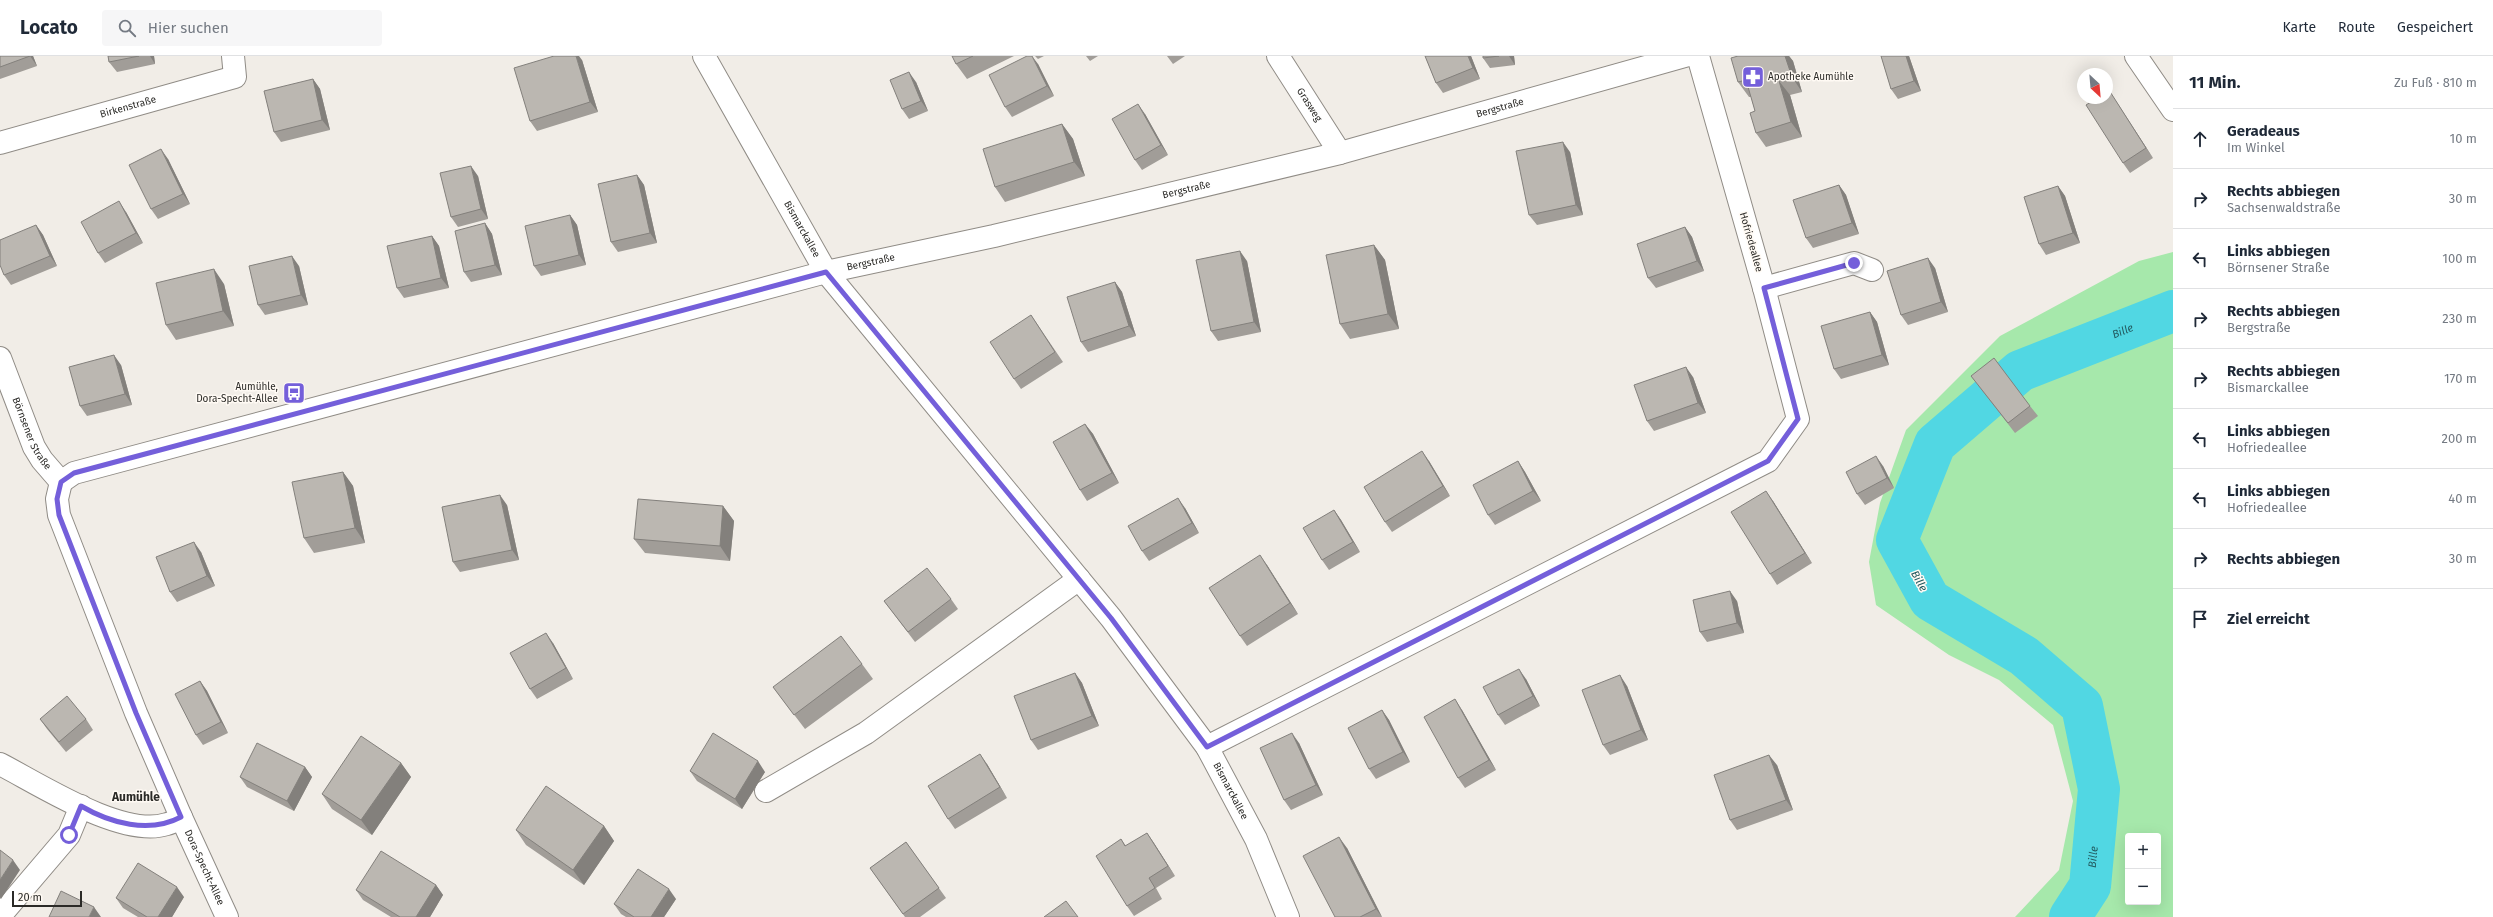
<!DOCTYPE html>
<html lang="de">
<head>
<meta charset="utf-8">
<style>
  body { margin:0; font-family:"Fira Sans",sans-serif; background:#f6f6f7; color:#1f2937 }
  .controls { position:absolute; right:12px; bottom:12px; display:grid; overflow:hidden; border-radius:4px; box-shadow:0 4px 16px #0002 }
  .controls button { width:36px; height:36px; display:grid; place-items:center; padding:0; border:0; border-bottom:1px solid #e0e1e3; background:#fff; color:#1f2937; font:20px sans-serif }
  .compass { position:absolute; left:2077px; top:12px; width:36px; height:36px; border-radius:50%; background:#fff; box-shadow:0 4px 16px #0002; rotate:154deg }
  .scale { position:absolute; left:12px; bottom:10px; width:70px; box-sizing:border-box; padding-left:4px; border:2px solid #2b2a27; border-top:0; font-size:11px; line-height:14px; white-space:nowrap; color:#2b2a27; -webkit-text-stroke:3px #fffaf4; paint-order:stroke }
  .stop { position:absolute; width:12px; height:12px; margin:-9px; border:3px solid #745fda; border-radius:50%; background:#fff }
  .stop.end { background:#745fda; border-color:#fff; box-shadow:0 1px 4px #0008 }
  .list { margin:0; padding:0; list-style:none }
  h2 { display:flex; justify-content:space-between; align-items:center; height:52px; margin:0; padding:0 16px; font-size:17px }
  h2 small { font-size:13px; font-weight:400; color:#747a83 }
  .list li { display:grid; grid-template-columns:26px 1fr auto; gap:12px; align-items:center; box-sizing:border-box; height:60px; padding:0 16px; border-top:1px solid #e0e1e3 }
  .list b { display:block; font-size:15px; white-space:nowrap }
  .list p { margin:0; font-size:13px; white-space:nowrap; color:#747a83 }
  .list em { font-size:13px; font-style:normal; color:#747a83 }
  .icon { flex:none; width:22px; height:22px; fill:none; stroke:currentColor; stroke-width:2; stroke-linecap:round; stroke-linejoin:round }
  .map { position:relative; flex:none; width:2173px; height:861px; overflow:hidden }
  header { display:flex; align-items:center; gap:24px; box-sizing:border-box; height:56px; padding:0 20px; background:#fff; border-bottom:1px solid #e0e1e3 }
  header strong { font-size:19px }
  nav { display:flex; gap:22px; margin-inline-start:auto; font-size:14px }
  .search { width:280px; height:36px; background:#f6f6f7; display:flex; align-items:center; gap:10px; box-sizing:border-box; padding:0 14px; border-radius:4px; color:#747a83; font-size:15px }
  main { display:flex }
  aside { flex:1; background:#fff }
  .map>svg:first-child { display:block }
  .green { fill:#a6e8ab; fill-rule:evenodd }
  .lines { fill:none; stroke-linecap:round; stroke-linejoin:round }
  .river { stroke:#51d7e3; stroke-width:42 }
  .minor-casing { stroke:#908c86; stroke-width:24 }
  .minor { stroke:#fff; stroke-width:22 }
  .wall { fill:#a19d98 }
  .shaded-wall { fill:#83807c }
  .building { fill:#bbb7b1; stroke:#83807c }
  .route { stroke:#745fda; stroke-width:5 }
  .labels { text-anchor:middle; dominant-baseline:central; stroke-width:3; stroke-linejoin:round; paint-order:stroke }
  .poi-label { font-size:10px; fill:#2b2a27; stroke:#fffaf4; text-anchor:start }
  .street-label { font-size:10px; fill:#2b2a27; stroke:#fffaf4 }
  .water-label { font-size:11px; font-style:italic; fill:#235b60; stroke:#fffaf4 }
  .quarter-label { font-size:12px; font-weight:bold; fill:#2b2a27; stroke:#fffaf4 }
</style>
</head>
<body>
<header>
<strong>Locato</strong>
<div class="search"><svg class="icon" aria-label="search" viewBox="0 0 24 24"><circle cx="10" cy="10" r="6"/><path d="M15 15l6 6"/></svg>Hier suchen</div>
<nav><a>Karte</a><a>Route</a><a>Gespeichert</a></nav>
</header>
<main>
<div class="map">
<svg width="2173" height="861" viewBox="0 0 2173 861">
  <rect width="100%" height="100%" fill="#f1ede7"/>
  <path class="green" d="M2173 196V861H2015L2059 814 2073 745 2053 669 1999 624 1949 599 1876 549 1869 506 1880 447 1906 374 2000 280 2139 205ZM2128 780H2158V846H2128Z"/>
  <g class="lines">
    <path class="river" id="s1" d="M2070 861 2090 830 2099 733 2082 650 2024 600 1930 544 1897 484 1935 388 2020 315 2173 255"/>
    <g class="minor-casing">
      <g id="minor">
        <path id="s2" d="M704 0 826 216 1111 562 1207 691 1256 783 1288 861"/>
        <path id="s3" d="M1278 0 1340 97"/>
        <path d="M2136 0 2173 54"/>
        <path id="s4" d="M0 87 235 21 233 0"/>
        <path d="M1764 232 1854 207 1872 214"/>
        <path id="s5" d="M0 302 34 391 42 404 61 426"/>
        <path id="s6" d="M61 426 74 417 826 216 994 180 1340 97 1685 0"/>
        <path id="s7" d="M61 426 57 443 59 459 136 657 181 761 227 861"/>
        <path d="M1207 691 1768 405 1798 363 1764 232 1698 0"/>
        <path d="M0 708C39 728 123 783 167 768 172 767 176 764 181 761"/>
        <path d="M766 735 866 677 1079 523"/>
        <path d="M0 860 69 779 81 750"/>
      </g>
    </g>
    <use href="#minor" class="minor"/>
  </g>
  <path class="wall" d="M0 0H33L37 10 0 23Z
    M108 0H154L155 8 117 16 109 6Z
    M952 0H1014L967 23 956 8Z
    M1035 0H1044L1038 3Z
    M1086 0H1098L1090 5Z
    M1167 0H1185L1173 8Z
    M1425 0H1471L1480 23 1443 37 1436 27Z
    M1483 0H1514L1515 9 1490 12 1483 2Z
    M1738 0H1789L1793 5 1802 36 1790 39 1802 81 1766 91 1756 77 1755 55 1751 41H1749L1738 26Z
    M1881 0H1909L1921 35 1898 43 1891 33Z
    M582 4 598 56 537 75 530 65Z
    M1038 8 1054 40 1012 61 1005 51Z
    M313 23 320 33 330 74 281 86 274 76Z
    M916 26 928 55 909 63 902 53Z
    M2116 45 2153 102 2130 117 2123 107Z
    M1145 58 1168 99 1142 114 1135 104Z
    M1062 68 1073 83 1085 120 1005 146 995 131Z
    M1570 96 1583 159 1537 169 1529 159Z
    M168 103 190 148 158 163 151 153Z
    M637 119 644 129 657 187 618 196 611 186Z
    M478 120 488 163 458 171 451 161Z
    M1839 129 1846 139 1859 178 1813 192 1806 182Z
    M2058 130 2065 140 2080 187 2046 199 2039 188Z
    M126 156 143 187 105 207 98 197Z
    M570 159 577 169 586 209 541 220 534 210Z
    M485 167 492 178 502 219 471 226 464 216Z
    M36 169 43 179 57 210 11 229 4 219Z
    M1685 171 1692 181 1704 215 1656 232 1648 222Z
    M432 180 439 190 449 232 404 242 397 232Z
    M1374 189 1385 204 1399 273 1350 283 1340 268Z
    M1247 205 1261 276 1218 285 1211 275Z
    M299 210 308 249 265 259 258 249Z
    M1935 212 1948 256 1908 269 1901 259Z
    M1115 226 1122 236 1136 280 1088 296 1081 286Z
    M224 228 234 270 176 284 166 269Z
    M1870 256 1877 266 1889 309 1841 323 1834 313Z
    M1031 259 1063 306 1021 333 1014 323Z
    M121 309 132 349 87 360 80 350Z
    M1971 320 2030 350 2038 360 2015 377Z
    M1693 321 1706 357 1654 375 1647 365Z
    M1085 368 1093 378 1119 427 1087 445 1080 434Z
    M1429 405 1450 440 1392 476 1385 466Z
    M1518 405 1525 416 1541 445 1495 469 1488 459Z
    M1883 410 1894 432 1865 449 1857 438Z
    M343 416 353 430 365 487 314 497 304 482Z
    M1773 445 1812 507 1777 529 1770 518Z
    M507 449 519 504 460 516 453 506Z
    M723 450 734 465 730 505 645 497 634 483Z
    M1185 452 1199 477 1149 505 1142 495Z
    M1334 454 1341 464 1360 496 1329 514 1322 504Z
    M201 496 215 530 177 546 170 536Z
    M1267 509 1298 558 1247 590 1240 580Z
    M951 543 958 553 915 586 884 545Z
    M1737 545 1744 577 1707 586 1700 576Z
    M553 587 573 623 537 643 530 633Z
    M862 608 873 623 805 673 773 631Z
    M1075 617 1082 627 1099 670 1038 694 1031 684Z
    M1526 623 1540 650 1505 669 1498 659Z
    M200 625 207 635 228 677 203 689 196 679Z
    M1627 630 1648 684 1610 699 1603 689Z
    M1382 654 1389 664 1410 706 1376 723 1369 713Z
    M1462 654 1496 714 1465 732 1458 722Z
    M40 663H86L93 674 66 696 47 673Z
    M1299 687 1323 739 1291 754 1284 744Z
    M401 707 411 721 372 779 332 753 322 738Z
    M987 708 1007 742 955 773 948 763Z
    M1777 709 1793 754 1737 774 1730 764Z
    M305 711 312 721 294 755 247 731 240 721Z
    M690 715 765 716 742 753 697 725Z
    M604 770 614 785 584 829 526 789 516 774Z
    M1147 777 1175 820 1156 832 1162 843 1134 860 1127 850 1121 783 1126 790Z
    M906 786 946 842 920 861H905L870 812Z
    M1347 792 1382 861H1335Z
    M436 829 443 839 430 861H391L363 844 356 834Z
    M184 841 172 861H138L123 852 116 842Z
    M676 843 664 861H626L621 858 614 848Z"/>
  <path class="shaded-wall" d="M30 0H33L37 10Z
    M150 0H154L155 8Z
    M576 0H579L582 4 598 56 590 46Z
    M1032 0 1038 8 1054 40 1047 30Z
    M1468 0H1471L1480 23 1473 12Z
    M1509 0H1514L1515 9Z
    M1785 0H1789L1793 5 1802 36 1792 21Z
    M1906 0H1909L1921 35 1914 25Z
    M909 16 916 26 928 55 921 45Z
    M313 23 320 33 330 74 322 64Z
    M1779 25 1790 39 1802 81 1791 66Z
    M2109 34 2116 45 2153 102 2146 92Z
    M1138 48 1145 58 1168 99 1161 89Z
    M1062 68 1073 83 1085 120 1074 106Z
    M1563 86 1570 96 1583 159 1576 149Z
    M161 93 168 103 190 148 183 138Z
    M471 110 478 120 488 163 481 153Z
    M637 119 644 129 657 187 650 177Z
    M1839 129 1846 139 1859 178 1852 167Z
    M2058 130 2065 140 2080 187 2073 177Z
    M119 145 126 156 143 187 136 177Z
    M570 159 577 169 586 209 579 199Z
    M485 167 492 178 502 219 495 209Z
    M36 169 43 179 57 210 50 200Z
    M1685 171 1692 181 1704 215 1697 205Z
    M432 180 439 190 449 232 441 222Z
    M1374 189 1385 204 1399 273 1388 258Z
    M1240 195 1247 205 1261 276 1254 266Z
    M292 200 299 210 308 249 301 239Z
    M1928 202 1935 212 1948 256 1941 246Z
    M214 213 224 228 234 270 223 255Z
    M1115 226 1122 236 1136 280 1129 270Z
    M1870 256 1877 266 1889 309 1882 299Z
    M114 299 121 309 132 349 125 338Z
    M1686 311 1693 321 1706 357 1698 347Z
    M1085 368 1093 378 1119 427 1112 417Z
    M1422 395 1429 405 1450 440 1443 430Z
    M1876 400 1883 410 1894 432 1887 422Z
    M1518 405 1525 416 1541 445 1533 435Z
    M343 416 353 430 365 487 355 472Z
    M1766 435 1773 445 1812 507 1805 497Z
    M500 439 507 449 519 504 512 494Z
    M1178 442 1185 452 1199 477 1192 467Z
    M723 450 734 465 730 505 720 490Z
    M1334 454 1341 464 1360 496 1353 486Z
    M194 486 201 496 215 530 207 520Z
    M1260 499 1267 509 1298 558 1290 547Z
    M1730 535 1737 545 1744 577 1737 567Z
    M546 577 553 587 573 623 566 612Z
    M1519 613 1526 623 1540 650 1533 640Z
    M1075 617 1082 627 1099 670 1092 660Z
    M1620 619 1627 630 1648 684 1641 674Z
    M200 625 207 635 228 677 221 666Z
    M1455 643 1462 654 1496 714 1489 704Z
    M1382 654 1389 664 1410 706 1403 696Z
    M1292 677 1299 687 1323 739 1316 729Z
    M980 698 987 708 1007 742 1000 731Z
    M1769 699 1777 709 1793 754 1786 744Z
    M758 705 765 716 742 753 735 743Z
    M401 707 411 721 372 779 361 764Z
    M305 711 312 721 294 755 287 745Z
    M604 770 614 785 584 829 573 814Z
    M1147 777 1154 787 1175 820 1168 810Z
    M1339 781 1347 792 1382 861 1376 853Z
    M13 804 20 814 1 843 0 841V824Z
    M436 829 443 839 430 861H416Z
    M177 831 184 841 172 861H158Z
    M669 833 676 843 664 861H651Z
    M94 851 101 861H89Z"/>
  <path class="building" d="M0 0H30L0 11Z
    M108 0H139L109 6Z
    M554 0H576L590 46 530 65 514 12Z
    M952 0H973L956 8Z
    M1027 0H1032L1047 30 1005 51 989 19Z
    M1425 0H1468L1473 12 1436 27Z
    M1483 0H1499L1483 2Z
    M1738 0H1785L1792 21 1779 25 1791 66 1756 77 1750 57 1755 55 1746 24 1738 26 1731 2Z
    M1881 0H1906L1914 25 1891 33Z
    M909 16 921 45 902 53 890 24Z
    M313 23 322 64 274 76 264 35Z
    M2109 34 2146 92 2123 107 2086 49 2097 42H2107V36Z
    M1138 48 1161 89 1135 104 1112 63Z
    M1062 68 1074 106 995 131 983 93Z
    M1563 86 1576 149 1529 159 1516 95Z
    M161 93 183 138 151 153 129 109Z
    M471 110 481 153 451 161 440 117Z
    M637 119 650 177 611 186 598 128Z
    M1839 129 1852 167 1806 182 1793 144Z
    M2058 130 2073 177 2039 188 2024 141Z
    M119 145 136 177 98 197 81 166Z
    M570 159 579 199 534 210 525 170Z
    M485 167 495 209 464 216 455 175Z
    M36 169 50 200 4 219 0 209V184Z
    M1685 171 1697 205 1648 222 1637 188Z
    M432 180 441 222 397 232 387 190Z
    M1374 189 1388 258 1340 268 1326 199Z
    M1240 195 1254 266 1211 275 1196 204Z
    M292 200 301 239 258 249 249 210Z
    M1928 202 1941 246 1901 259 1887 215Z
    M214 213 223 255 166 269 156 227Z
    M1115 226 1129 270 1081 286 1067 241Z
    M1870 256 1882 299 1834 313 1821 270Z
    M1031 259 1055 296 1014 323 990 286Z
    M114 299 125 338 80 350 69 311Z
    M1994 302 2030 350 2008 367 1971 320Z
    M1686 311 1698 347 1647 365 1634 329Z
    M1085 368 1112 417 1080 434 1053 386Z
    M1422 395 1443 430 1385 466 1364 431Z
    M1876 400 1887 422 1857 438 1846 416Z
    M1518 405 1533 435 1488 459 1473 429Z
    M343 416 355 472 304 482 292 426Z
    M1766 435 1805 497 1770 518 1731 456Z
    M500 439 512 494 453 506 442 451Z
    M1178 442 1192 467 1142 495 1128 470Z
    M638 443 723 450 720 490 634 483Z
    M1334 454 1353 486 1322 504 1303 472Z
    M194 486 207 520 170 536 156 501Z
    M1260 499 1290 547 1240 580 1209 532Z
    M927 512 951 543 908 576 884 545Z
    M1730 535 1737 567 1700 576 1693 544Z
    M546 577 566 612 530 633 510 597Z
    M841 580 862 608 794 659 773 631Z
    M1519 613 1533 640 1498 659 1483 631Z
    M1075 617 1092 660 1031 684 1014 640Z
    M1620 619 1641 674 1603 689 1582 634Z
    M200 625 221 666 196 679 175 638Z
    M67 640 86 663 59 686 40 663Z
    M1455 643 1489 704 1458 722 1424 661Z
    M1382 654 1403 696 1369 713 1348 672Z
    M713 677 758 705 735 743 690 715Z
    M1292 677 1316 729 1284 744 1260 692Z
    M361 680 401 707 361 764 322 738Z
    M257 687 305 711 287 745 240 721Z
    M980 698 1000 731 948 763 928 730Z
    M1769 699 1786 744 1730 764 1714 719Z
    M546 730 604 770 573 814 516 774Z
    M1147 777 1168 810 1149 822 1155 832 1127 850 1096 800 1121 783 1125 790Z
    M1339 781 1376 853 1360 861H1335L1303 800Z
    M906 786 939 832 903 858 870 812Z
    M0 794 13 804 0 824Z
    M381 795 436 829 416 861H400L356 834Z
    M138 807 177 831 158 861H147L116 842Z
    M638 813 669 833 651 861H634L614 848Z
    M61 835 94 851 89 861H49Z
    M1066 845 1078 861H1044Z"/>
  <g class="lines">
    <path class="route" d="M69 779 81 750C110 767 149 778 181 761L136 657 59 459 57 443 61 426 74 417 826 216 1111 562 1207 691 1768 405 1798 363 1764 232 1854 207"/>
  </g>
  <defs>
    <g id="pharmacy-square" transform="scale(1.15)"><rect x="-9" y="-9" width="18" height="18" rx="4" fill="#745fda" stroke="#fffaf4"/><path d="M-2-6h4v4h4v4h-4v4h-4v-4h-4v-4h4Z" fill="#fff"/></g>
    <g id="bus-square" transform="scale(1.15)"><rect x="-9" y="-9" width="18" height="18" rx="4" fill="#745fda" stroke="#fffaf4"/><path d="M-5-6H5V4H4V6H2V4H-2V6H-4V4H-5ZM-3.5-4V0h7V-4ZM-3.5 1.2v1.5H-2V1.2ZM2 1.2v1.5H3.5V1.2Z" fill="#fff"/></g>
  </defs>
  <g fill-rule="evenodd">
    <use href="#pharmacy-square" x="1753" y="21"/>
    <use href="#bus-square" x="294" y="337"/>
  </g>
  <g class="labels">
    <g class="poi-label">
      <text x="1768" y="21">Apotheke Aumühle</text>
      <text x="278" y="331" text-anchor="end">Aumühle,<tspan x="278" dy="12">Dora-Specht-Allee</tspan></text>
    </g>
    <g class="street-label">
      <text stroke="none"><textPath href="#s3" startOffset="58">Grasweg</textPath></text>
      <text stroke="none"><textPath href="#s4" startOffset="133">Birkenstraße</textPath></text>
      <text stroke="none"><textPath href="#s6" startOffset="1488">Bergstraße</textPath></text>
      <text stroke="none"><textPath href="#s6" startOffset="1164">Bergstraße</textPath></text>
      <text stroke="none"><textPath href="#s2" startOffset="199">Bismarckallee</textPath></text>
      <text transform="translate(1751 186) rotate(74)">Hofriedeallee</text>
      <text stroke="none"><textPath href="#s6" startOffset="840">Bergstraße</textPath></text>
      <text stroke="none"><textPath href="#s5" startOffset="82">Börnsener Straße</textPath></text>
      <text stroke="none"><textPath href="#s2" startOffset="907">Bismarckallee</textPath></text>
      <text stroke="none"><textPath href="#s7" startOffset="415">Dora-Specht-Allee</textPath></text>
    </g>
    <g class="water-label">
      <text stroke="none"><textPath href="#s1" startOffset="799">Bille</textPath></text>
      <text transform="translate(1919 525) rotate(61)">Bille</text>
      <text stroke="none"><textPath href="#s1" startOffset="66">Bille</textPath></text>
    </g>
    <g class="quarter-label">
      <text x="136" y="741">Aumühle</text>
    </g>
  </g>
</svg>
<div class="controls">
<button>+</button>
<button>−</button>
</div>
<svg class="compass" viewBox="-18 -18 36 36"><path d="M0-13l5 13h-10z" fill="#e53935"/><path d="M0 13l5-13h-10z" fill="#747a83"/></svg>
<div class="scale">20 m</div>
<div class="stop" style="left:69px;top:779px"></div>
<div class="stop end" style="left:1854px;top:207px"></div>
</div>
<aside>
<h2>11 Min.<small>Zu Fuß · 810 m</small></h2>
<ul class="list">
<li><svg class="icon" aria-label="ahead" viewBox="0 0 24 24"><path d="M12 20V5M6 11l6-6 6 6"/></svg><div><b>Geradeaus</b><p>Im Winkel</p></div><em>10 m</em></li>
<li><svg class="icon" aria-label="right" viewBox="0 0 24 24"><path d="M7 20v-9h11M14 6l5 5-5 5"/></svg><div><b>Rechts abbiegen</b><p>Sachsenwaldstraße</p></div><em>30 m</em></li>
<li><svg class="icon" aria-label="left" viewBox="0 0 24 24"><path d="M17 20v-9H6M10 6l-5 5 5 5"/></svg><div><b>Links abbiegen</b><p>Börnsener Straße</p></div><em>100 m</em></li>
<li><svg class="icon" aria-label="right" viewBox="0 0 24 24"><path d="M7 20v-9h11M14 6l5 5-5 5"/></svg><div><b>Rechts abbiegen</b><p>Bergstraße</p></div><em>230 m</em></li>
<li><svg class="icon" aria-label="right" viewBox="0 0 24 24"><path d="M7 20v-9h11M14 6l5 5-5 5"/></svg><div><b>Rechts abbiegen</b><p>Bismarckallee</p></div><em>170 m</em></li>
<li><svg class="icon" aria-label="left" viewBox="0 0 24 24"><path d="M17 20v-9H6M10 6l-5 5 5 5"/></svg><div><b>Links abbiegen</b><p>Hofriedeallee</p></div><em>200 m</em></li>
<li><svg class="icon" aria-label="left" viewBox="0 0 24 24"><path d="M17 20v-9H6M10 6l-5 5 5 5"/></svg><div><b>Links abbiegen</b><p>Hofriedeallee</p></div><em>40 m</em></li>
<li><svg class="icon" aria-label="right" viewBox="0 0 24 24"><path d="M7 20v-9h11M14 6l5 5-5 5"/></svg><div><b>Rechts abbiegen</b></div><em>30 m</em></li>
<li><svg class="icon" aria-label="arrive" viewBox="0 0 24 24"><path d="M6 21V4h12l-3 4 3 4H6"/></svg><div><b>Ziel erreicht</b></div></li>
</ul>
</aside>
</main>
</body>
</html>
